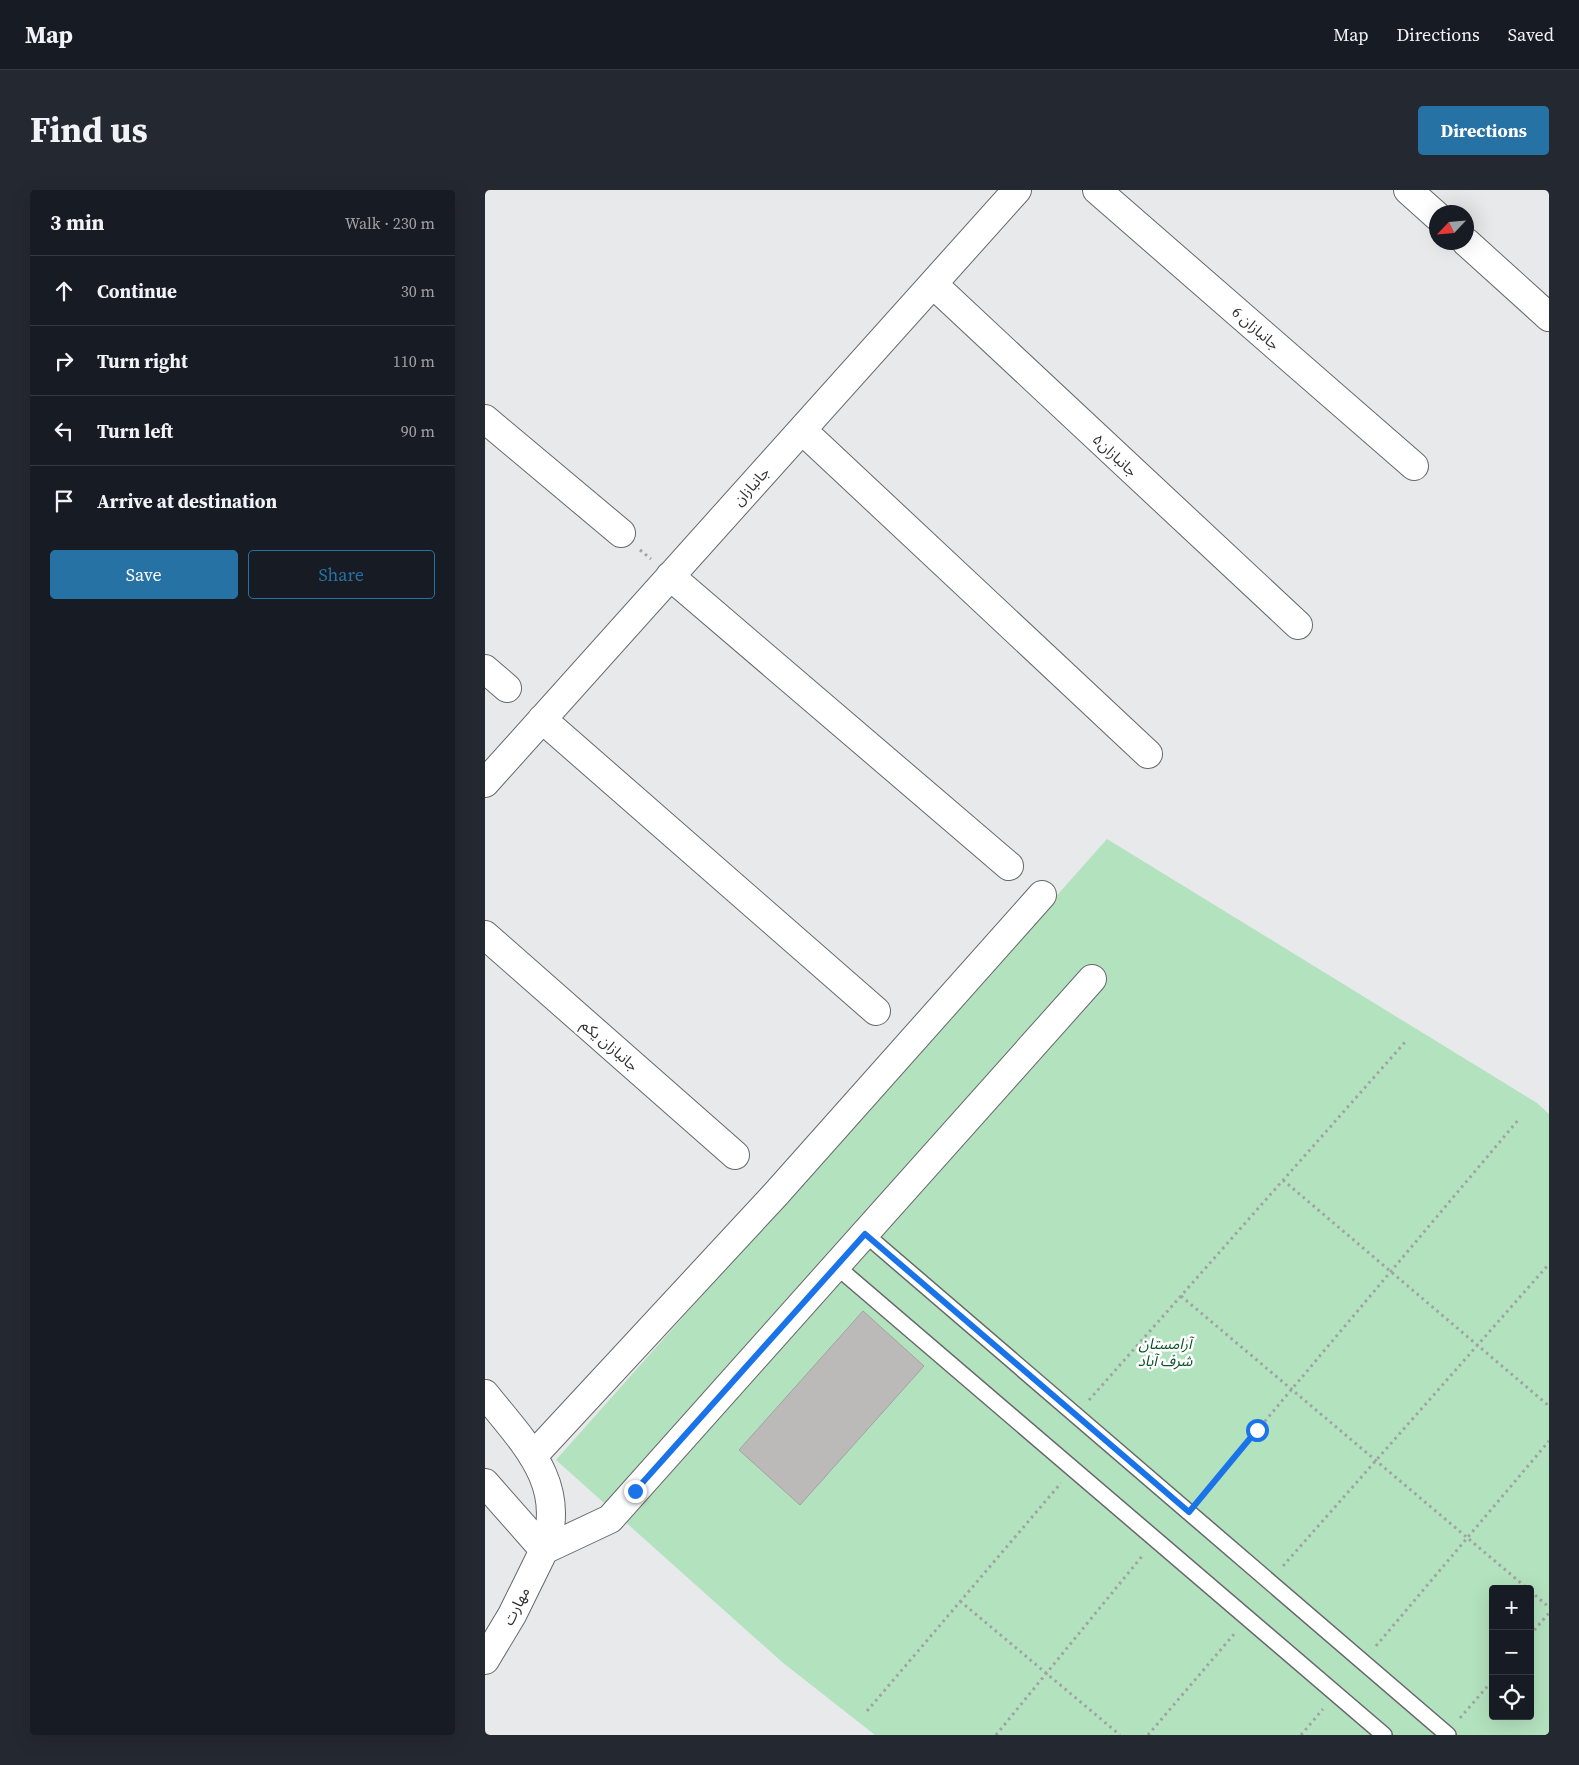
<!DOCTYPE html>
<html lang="en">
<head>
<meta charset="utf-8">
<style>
  body { margin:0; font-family:"Source Serif 4","Noto Sans Arabic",serif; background:#242831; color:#f1f3f6 }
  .controls { position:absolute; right:15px; bottom:15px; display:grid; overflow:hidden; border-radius:5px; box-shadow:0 5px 20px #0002 }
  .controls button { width:45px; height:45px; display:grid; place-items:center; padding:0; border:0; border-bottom:1px solid #363941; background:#171b24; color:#f1f3f6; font:25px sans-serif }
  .compass { position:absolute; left:944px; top:15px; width:45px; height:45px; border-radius:50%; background:#171b24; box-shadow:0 5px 20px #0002; rotate:244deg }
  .stop { position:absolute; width:15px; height:15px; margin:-11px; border:4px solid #1a73e8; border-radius:50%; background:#fff }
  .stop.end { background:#1a73e8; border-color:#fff; box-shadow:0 1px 5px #0008 }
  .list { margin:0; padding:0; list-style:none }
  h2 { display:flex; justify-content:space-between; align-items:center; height:65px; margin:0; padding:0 20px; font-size:21px }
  h2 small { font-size:16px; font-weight:400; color:#9ea1a6 }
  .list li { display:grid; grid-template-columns:32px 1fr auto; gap:15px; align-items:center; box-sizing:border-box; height:70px; padding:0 20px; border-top:1px solid #363941 }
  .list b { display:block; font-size:19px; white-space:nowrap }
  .list em { font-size:16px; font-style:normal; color:#9ea1a6 }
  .actions { display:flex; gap:10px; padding:15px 20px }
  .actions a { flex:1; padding:11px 0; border:1px solid #2772a5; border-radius:5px; text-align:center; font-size:18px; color:#2772a5 }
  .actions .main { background:#2772a5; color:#fff }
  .icon { flex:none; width:28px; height:28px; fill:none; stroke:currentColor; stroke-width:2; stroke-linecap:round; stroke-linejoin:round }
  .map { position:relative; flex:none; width:1064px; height:1545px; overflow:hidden; border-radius:5px }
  header { display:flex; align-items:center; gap:30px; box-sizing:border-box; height:70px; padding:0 25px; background:#171b24; border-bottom:1px solid #363941 }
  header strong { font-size:24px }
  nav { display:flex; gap:28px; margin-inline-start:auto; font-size:18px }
  .intro { display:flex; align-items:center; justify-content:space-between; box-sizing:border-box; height:120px; padding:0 30px }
  h1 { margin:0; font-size:35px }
  .button { padding:12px 22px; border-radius:5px; background:#2772a5; color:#fff; font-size:18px; font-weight:700 }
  main { display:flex; gap:30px; padding:0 30px }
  aside { flex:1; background:#171b24; border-radius:5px; box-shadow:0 5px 20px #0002 }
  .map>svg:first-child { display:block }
  .green { fill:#b3e2be; fill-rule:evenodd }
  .building { fill:#bcbab8; stroke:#a4a2a0 }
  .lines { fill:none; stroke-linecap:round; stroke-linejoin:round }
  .lane-casing { stroke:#67686a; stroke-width:18 }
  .street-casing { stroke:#67686a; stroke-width:30 }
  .secondary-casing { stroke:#67686a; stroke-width:30 }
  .path { stroke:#a1a2a4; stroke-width:3; stroke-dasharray:2.5 4; stroke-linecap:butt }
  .lane { stroke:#fff; stroke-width:15 }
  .street { stroke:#fff; stroke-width:28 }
  .secondary { stroke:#fff; stroke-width:28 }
  .route { stroke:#1a73e8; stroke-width:6 }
  .labels { text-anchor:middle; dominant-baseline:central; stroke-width:5; stroke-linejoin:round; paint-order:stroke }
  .street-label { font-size:15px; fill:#303132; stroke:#fff }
  .park-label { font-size:15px; font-style:italic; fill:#0a5228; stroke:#fff }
</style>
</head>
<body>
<header>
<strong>Map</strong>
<nav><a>Map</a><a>Directions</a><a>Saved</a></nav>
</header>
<div class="intro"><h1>Find us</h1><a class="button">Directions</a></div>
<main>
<aside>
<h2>3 min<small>Walk · 230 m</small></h2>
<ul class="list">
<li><svg class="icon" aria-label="ahead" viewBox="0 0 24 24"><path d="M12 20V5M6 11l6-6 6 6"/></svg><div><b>Continue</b></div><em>30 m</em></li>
<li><svg class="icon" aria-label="right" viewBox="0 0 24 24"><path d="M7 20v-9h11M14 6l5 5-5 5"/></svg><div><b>Turn right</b></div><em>110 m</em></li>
<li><svg class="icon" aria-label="left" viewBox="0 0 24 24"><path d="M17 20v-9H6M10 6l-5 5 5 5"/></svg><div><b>Turn left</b></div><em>90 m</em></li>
<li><svg class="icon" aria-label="arrive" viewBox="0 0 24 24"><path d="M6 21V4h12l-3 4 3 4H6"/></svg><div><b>Arrive at destination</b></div></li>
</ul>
<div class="actions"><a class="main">Save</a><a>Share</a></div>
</aside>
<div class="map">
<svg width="1064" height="1545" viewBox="0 0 1064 1545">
  <rect width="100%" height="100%" fill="#e7e9eb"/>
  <path class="green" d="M622 649 1052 913 1064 924V1545H390L297 1472 71 1270ZM1008 1399H1045V1526H1008Z"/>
  <path class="building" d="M378 1121 439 1176 315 1315 254 1260Z"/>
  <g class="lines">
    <g class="lane-casing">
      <path id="lane" d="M380 1044 963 1545
        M351 1076 899 1545"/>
    </g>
    <g class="street-casing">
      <path id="street" d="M612 0 929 276
        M923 0 952 26
        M981 52 1064 127
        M448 94 813 435
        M0 229 136 343
        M317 240 663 564
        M185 386 524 676
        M0 479 22 498
        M57 529 391 821
        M0 593 532 0
        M0 745 250 965
        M48 1266 290 1005 557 705
        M0 1470 27 1425 59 1360 125 1329 607 789"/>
    </g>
    <g class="secondary-casing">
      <path id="secondary" d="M0 1204C38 1252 84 1294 59 1360L0 1293"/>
    </g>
    <path class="path" d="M155 360 166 369
      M798 990 1064 1216
      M696 1106 1043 1399
      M604 1210 921 851
      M717 1306 1034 929
      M798 1376 1064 1074
      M1045 1401 1064 1417
      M475 1411 635 1545
      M1045 1445 1064 1423
      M891 1456 1064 1251
      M382 1521 576 1293
      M975 1528 1008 1490
      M511 1545 658 1365
      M663 1545 750 1443
      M816 1545 838 1519"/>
    <use href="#lane" class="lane"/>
    <use href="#street" class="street"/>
    <use href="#secondary" class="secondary"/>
  </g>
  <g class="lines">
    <path class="route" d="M150 1301 380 1044 704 1322 772 1240"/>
  </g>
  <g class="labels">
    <g class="street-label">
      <text transform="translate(771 138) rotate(41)">جانبازان 6</text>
      <text transform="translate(630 265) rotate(43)">جانبازان۵</text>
      <text transform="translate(266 296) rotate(-48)">جانبازان</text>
      <text transform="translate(125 855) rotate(41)">جانبازان یکم</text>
      <text transform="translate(31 1416) rotate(-63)">مهارت</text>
    </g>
    <g class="park-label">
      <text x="680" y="1153">آرامستان<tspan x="680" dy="17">شرف آباد</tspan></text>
    </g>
  </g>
</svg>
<div class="controls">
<button>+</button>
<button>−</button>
<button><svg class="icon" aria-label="locate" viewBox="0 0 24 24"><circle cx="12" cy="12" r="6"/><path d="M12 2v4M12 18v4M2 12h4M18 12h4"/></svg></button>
</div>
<svg class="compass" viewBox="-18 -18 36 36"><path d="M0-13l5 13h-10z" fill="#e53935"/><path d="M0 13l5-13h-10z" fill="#9ea1a6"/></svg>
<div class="stop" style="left:772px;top:1240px"></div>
<div class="stop end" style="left:150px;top:1301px"></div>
</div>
</main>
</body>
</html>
